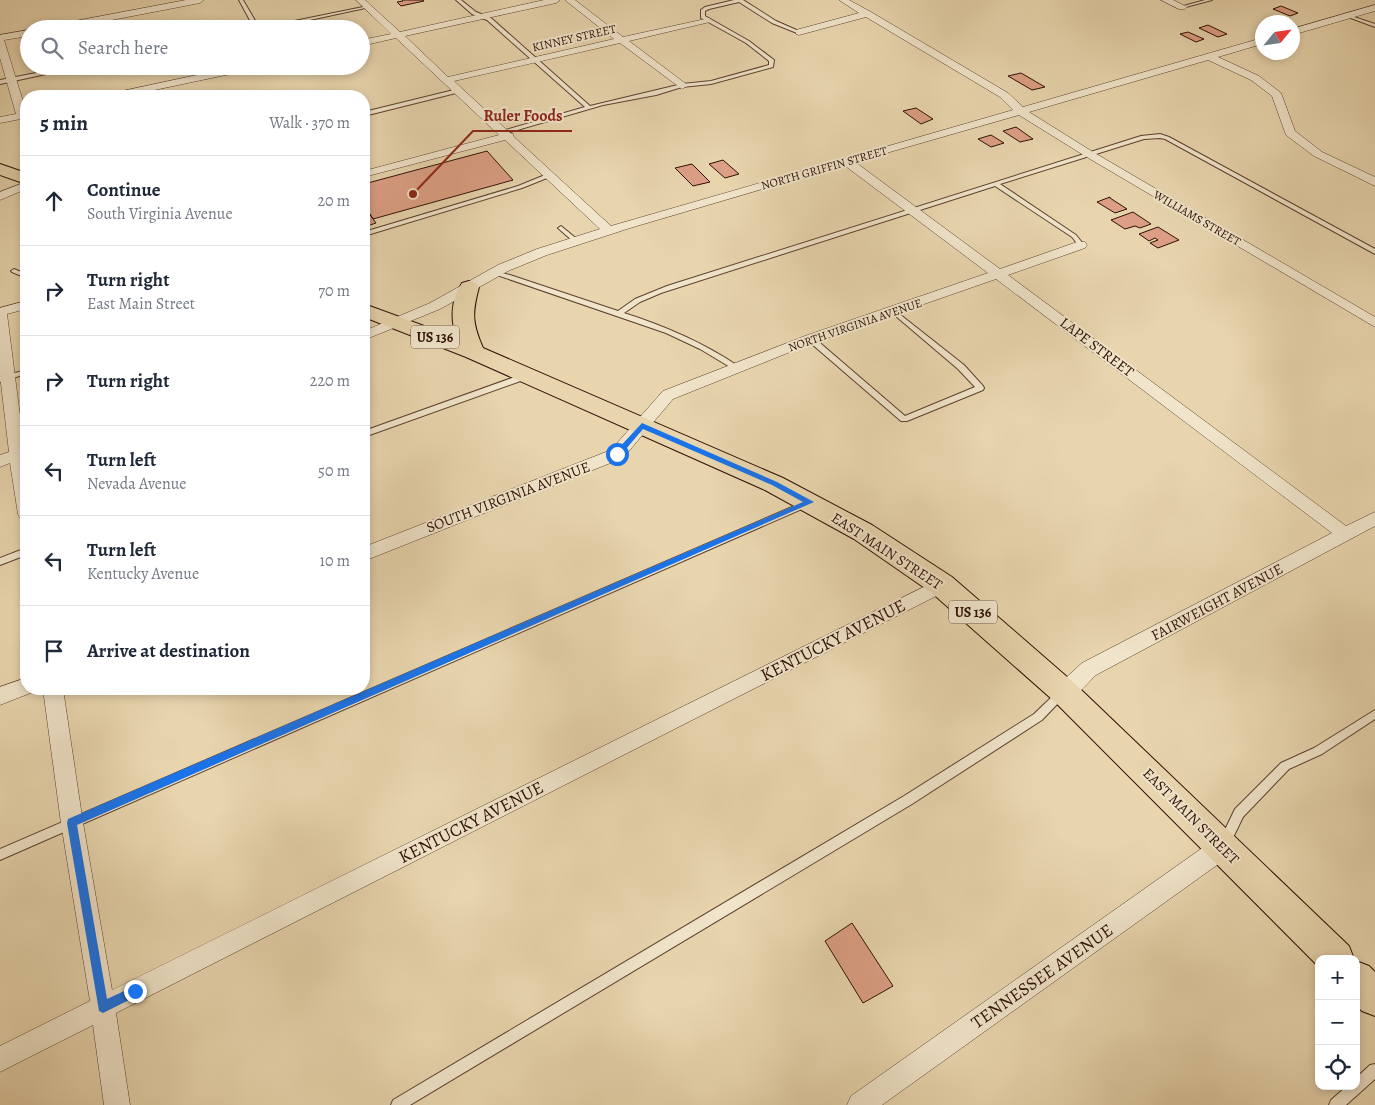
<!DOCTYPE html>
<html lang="en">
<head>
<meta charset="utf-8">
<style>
  body { margin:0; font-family:Alegreya,serif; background:#f6f6f7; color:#1f2937 }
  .controls { position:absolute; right:15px; bottom:15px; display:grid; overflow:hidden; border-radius:10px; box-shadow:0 2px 8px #0003 }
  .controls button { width:45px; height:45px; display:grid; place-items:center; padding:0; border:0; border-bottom:1px solid #e0e1e3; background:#fff; color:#1f2937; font:25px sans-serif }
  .compass { position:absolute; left:1255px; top:15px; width:45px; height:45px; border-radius:50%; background:#fff; box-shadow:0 2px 8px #0003; rotate:61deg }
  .stop { position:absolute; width:15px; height:15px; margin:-11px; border:4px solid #1a73e8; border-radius:50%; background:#fff }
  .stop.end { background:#1a73e8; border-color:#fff; box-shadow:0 1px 5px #0008 }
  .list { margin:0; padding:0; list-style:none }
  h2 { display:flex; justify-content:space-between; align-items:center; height:65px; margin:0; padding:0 20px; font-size:21px }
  h2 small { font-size:16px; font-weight:400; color:#747a83 }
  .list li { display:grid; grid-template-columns:32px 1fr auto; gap:15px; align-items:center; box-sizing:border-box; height:90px; padding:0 20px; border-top:1px solid #e0e1e3 }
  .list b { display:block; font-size:19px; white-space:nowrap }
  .list p { margin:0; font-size:16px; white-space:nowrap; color:#747a83 }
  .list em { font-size:16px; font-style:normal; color:#747a83 }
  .icon { flex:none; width:28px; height:28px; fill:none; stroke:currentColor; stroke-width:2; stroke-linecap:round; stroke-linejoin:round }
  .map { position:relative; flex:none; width:1375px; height:1105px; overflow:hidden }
  .search { position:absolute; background:#fff; box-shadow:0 2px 8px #0003; left:20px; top:20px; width:350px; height:55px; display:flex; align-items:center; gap:12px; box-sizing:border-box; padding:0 18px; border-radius:28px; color:#747a83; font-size:19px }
  .panel { position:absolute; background:#fff; box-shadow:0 2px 8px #0003; left:20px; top:90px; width:350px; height:605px; border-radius:20px }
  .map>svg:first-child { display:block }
  .building { fill:#dd9f85; stroke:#2e0f04 }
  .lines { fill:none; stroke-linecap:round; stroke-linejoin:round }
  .service-casing { stroke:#5c402e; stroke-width:2 }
  .minor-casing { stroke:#5c402e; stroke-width:1 }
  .primary-casing { stroke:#2e0f04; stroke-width:2 }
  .service { fill:#f0e4ca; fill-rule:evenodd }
  .minor { fill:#f0e4ca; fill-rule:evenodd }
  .primary { fill:#e8d5ae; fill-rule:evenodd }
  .route { fill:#1a73e8 }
  .labels { text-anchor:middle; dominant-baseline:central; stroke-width:4; stroke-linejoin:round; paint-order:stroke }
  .far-street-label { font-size:12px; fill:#2e0f04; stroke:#f0e4ca }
  .shield { fill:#f0e4ca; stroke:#684f3f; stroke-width:1 }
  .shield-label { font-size:14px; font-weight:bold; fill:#2e0f04 }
  .street-label { font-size:15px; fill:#2e0f04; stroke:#f0e4ca }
  .near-street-label { font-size:18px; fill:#2e0f04; stroke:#f0e4ca }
  .leader { fill:none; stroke:#8f2418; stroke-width:2 }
  .callout-dot { fill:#8f2418; stroke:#f0e4ca; stroke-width:2 }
  .callout-label { font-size:16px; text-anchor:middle; font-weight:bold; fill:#8f2418; stroke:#f0e4ca; stroke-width:4; stroke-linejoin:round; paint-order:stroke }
</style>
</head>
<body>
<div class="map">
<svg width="1375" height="1105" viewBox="0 0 1375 1105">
  <rect width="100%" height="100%" fill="#e8d5ae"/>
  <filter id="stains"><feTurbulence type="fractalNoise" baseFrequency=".004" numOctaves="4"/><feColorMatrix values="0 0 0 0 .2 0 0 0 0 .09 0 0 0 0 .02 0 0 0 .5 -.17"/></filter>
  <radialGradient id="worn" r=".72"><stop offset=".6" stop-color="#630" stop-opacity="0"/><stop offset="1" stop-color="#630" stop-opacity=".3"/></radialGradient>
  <path class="building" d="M402 0H423L424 1 401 6 397 2 403 1Z
    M1281 6 1298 13 1290 16 1273 9Z
    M1208 25 1227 34 1218 37 1199 28Z
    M1188 32 1204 39 1196 42 1180 34Z
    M1021 73 1045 87 1032 90 1008 76Z
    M916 108 933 119 921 124 903 111Z
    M1016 127 1033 139 1020 142 1003 131Z
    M991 135 1004 143 991 147 978 139Z
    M487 151 513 180 373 219 364 205V184Z
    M723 160 739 174 725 178 709 164Z
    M692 164 710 182 693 186 675 168Z
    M1110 197V198L1127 209 1115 213 1097 202Z
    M364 205 373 219 376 223 364 227Z
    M1133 212 1151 224 1140 228 1135 226 1125 229 1111 220Z
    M1158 227 1179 240 1158 248 1150 243 1158 240 1155 238 1149 241 1139 234Z
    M852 923 893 986 863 1003 825 941Z"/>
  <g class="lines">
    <g class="service-casing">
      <path id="service" d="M239 0H243L257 24 265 27 368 6 370 7 268 29H258L259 28 253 26Z
        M456 0H461L476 12 491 18 590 106 682 84 711 81 769 65V61L746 43 701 18V10L705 7 734 0H743L776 21 801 32 797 33 772 23 739 2 709 9 705 11V16L749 41 774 60 773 67 711 84 682 87 656 95 603 105 504 134 501 132 502 131 585 107 487 20 472 14Z
        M1205 0H1212L1182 8 1180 7Z
        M1348 15 1375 24V27L1348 17Z
        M72 66H83L0 84V80Z
        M458 89 460 90V92L364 116V112Z
        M1160 134 1169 137 1375 249V254L1165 139 1160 138 1144 139 1000 184 1076 235 1084 245 1083 246H1079L1072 237 995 186 661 293 640 302 624 313C665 326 702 342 738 366V370H735L700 349 666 333 491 273 494 271 510 275 618 311 635 299 667 286 1141 136Z
        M550 173 552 174V176L522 188 364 236V232L518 186Z
        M561 226 578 240V242H574L559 229 558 228Z
        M14 269 26 274V278L12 272 11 271Z
        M893 309 964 365 983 386 984 388 983 390 907 421H901L806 339 807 337H813L905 416 975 387 958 369 891 312V310Z
        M26 370V374L0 382V377Z
        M523 374H526L530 376 529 378 364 437V431Z
        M808 500 812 503 811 505 0 860V849Z
        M26 548V555L0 565V558Z
        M1062 689 1065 690 1067 693 1065 696 1042 720 912 804 410 1105H391L393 1100 904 796 1034 714 1059 690Z
        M1375 710V719L1322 754 1289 769 1243 817 1229 846 1225 847 1221 846 1219 842 1235 809 1281 763 1314 748Z
        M1375 1064V1079L1346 1105H1329L1331 1100 1347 1086H1356V1078L1370 1065Z"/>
    </g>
    <g class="minor-casing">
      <path id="minor" d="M186 0H204L200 3 65 29H44L49 26Z
        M356 0H365L400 32 544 0H560L556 3 405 36 448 77 614 39 565 0H575L623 37 710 18V22L629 41 686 84 687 86 682 89 620 43 454 81 510 133 513 134 514 137 611 226 1013 110 1000 97 866 17 799 35 796 34V30L859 13 839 0H849L871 12 1008 93 1023 107 1262 38V44L1218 57 1259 76 1281 93 1295 131 1322 152 1375 177V186L1314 156 1286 135 1272 96 1251 80 1208 60 1029 112 1093 152 1375 317V327L1085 156 1019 115 855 162 1000 269 1077 242H1085L1087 245 1085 248 1008 275 1346 526 1375 512V526L1096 675C1085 685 1073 704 1057 698L1054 692 1057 686 1082 663 1332 533 996 279 815 342 673 399 623 458 364 561V547L611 450 663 391 805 336 988 273 844 165 630 228 547 255 508 271 440 309 364 340V331L430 303 498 265 537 249 600 229 505 140 364 177V171L499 135 396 38 361 46V40L391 34Z
        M1161 0H1173L1187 7 1185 9H1179Z
        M1375 5V11L1292 35V29Z
        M29 30V36L4 40 26 111V118L0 123V117L16 114 0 58V35Z
        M239 66H259L254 69 126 96H108L113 93Z
        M26 182V189L0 200V192Z
        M26 301V309L7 314 24 447 26 446V520L20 518 18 514 10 463 0 467V455L9 452 0 375V308Z
        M942 578 948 580 951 585 948 590 116 1013 130 1105H104L93 1025 0 1072V1046L90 1001 61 823 43 689H63L83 823 112 990Z
        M26 678V689H34L33 692 0 705V687Z
        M1223 836 1231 839 1234 847 1231 855 882 1105H847L851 1096 1215 839Z"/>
    </g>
    <g class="primary-casing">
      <path id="primary" d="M0 164 26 173V184L0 175Z
        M469 281 476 283 479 287C472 313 472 323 483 348L783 478 872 525 952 577 1074 683 1349 946 1354 959H1319V967L1054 701 932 593 854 539 765 490 466 357 364 317V304L457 338C450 321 451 299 462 283Z
        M1356 961 1369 966 1375 972V1016L1362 1011 1356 1005Z"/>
    </g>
    <use href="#service" class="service"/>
    <use href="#minor" class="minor"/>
    <use href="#primary" class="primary"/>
  </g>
  <path class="route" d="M642 423 777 482 814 502 77 825 107 999 135 986 139 987 141 991 139 995 103 1013 99 1011 67 823 68 819 803 502 772 485 643 429 620 456H615V452Z"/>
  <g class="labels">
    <g class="far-street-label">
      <text transform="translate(574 38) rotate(-13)">KINNEY STREET</text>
      <text transform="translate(824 168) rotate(-16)">NORTH GRIFFIN STREET</text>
      <text transform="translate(1197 218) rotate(30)">WILLIAMS STREET</text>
      <text transform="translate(855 325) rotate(-19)">NORTH VIRGINIA AVENUE</text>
    </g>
    <g class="shield">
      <rect x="411" y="325.5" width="48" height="23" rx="4"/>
      <rect x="949" y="600.5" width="48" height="23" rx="4"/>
    </g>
    <g class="shield-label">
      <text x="435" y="337">US 136</text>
      <text x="973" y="612">US 136</text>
    </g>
    <g class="street-label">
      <text transform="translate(1097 347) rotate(37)">LAPE STREET</text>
      <text transform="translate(508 497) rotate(-21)">SOUTH VIRGINIA AVENUE</text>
      <text transform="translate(887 551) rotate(33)">EAST MAIN STREET</text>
      <text transform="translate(1217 602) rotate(-28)">FAIRWEIGHT AVENUE</text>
      <text transform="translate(1191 816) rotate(45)">EAST MAIN STREET</text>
    </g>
    <g class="near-street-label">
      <text transform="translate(833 640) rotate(-27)">KENTUCKY AVENUE</text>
      <text transform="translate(471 822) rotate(-27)">KENTUCKY AVENUE</text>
      <text transform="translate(1042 976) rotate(-35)">TENNESSEE AVENUE</text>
    </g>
  </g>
  <path class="leader" d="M413 194L473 131H572"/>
  <circle class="callout-dot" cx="413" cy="194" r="5"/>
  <g class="callout-label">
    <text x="523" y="121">Ruler Foods</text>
  </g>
  <rect width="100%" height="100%" filter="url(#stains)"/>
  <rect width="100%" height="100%" fill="url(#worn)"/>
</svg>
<div class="controls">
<button>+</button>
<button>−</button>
<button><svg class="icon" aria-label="locate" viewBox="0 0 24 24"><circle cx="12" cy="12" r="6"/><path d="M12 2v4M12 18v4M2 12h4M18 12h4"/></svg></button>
</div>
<svg class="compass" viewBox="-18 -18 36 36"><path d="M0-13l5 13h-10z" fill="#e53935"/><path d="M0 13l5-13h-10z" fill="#747a83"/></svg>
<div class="stop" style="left:617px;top:454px"></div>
<div class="stop end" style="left:135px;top:991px"></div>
<div class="search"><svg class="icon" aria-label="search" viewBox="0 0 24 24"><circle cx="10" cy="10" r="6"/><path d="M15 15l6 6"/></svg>Search here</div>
<section class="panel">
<h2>5 min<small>Walk · 370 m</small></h2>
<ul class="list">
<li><svg class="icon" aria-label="ahead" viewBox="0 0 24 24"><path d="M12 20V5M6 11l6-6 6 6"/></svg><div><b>Continue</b><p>South Virginia Avenue</p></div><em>20 m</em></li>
<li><svg class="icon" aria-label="right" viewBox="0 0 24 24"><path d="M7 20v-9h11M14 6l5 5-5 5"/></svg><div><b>Turn right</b><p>East Main Street</p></div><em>70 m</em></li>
<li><svg class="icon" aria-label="right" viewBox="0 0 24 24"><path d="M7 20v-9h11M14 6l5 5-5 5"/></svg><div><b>Turn right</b></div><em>220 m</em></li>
<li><svg class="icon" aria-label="left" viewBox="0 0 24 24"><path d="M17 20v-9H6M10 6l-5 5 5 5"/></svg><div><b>Turn left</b><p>Nevada Avenue</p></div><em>50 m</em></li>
<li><svg class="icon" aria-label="left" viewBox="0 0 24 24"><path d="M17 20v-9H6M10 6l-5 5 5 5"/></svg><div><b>Turn left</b><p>Kentucky Avenue</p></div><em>10 m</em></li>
<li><svg class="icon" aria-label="arrive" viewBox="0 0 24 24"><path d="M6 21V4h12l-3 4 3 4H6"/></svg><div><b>Arrive at destination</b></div></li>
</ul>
</section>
</div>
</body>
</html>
